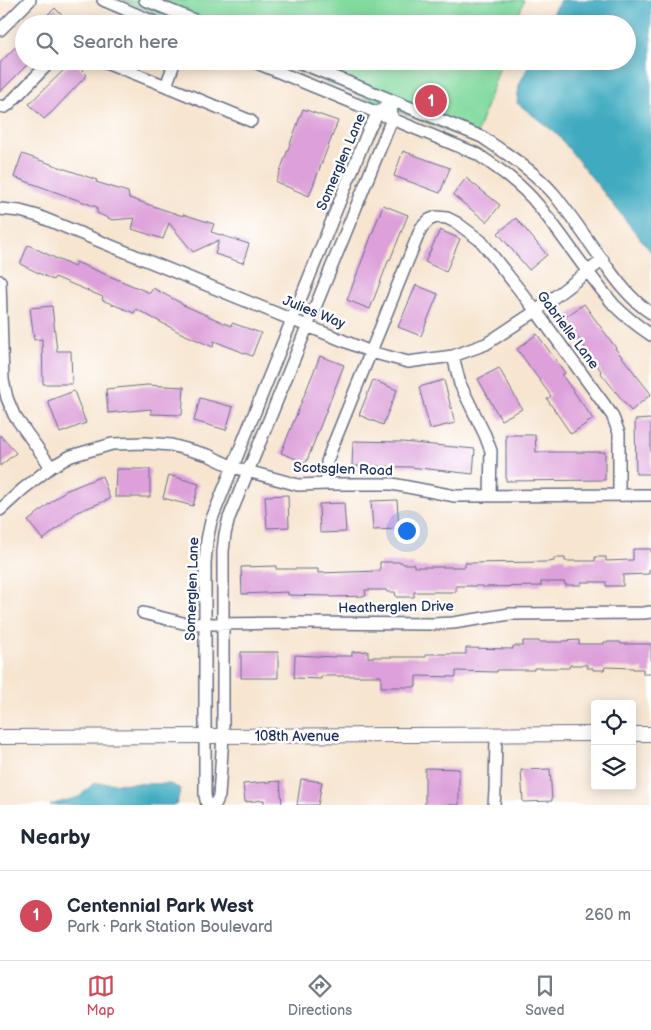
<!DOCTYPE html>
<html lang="en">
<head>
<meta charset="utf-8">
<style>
  body { margin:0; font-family:"Balsamiq Sans",sans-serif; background:#f6f6f7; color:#1f2937 }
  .controls { position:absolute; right:15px; bottom:15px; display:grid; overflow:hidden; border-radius:5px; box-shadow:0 2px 12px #0003 }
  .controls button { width:45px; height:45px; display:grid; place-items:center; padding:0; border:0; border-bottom:1px solid #e0e1e3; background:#fff; color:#1f2937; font:25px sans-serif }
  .you { position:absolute; left:406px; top:530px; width:18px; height:18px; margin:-12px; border:4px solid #fff; border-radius:50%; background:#1a73e8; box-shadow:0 0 0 8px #1a73e833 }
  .badge { display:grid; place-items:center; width:32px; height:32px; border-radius:50%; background:#d1495b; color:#fff; font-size:16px; font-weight:700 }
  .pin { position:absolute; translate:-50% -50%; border:2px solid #fff; box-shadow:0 1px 5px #0006 }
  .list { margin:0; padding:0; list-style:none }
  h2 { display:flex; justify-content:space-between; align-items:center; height:65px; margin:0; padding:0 20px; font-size:21px }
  h2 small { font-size:16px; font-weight:400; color:#747a83 }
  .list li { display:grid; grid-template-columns:32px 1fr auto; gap:15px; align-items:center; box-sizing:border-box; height:90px; padding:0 20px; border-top:1px solid #e0e1e3 }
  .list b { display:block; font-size:19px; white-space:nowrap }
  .list p { margin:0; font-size:16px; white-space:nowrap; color:#747a83 }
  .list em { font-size:16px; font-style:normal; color:#747a83 }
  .icon { flex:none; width:28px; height:28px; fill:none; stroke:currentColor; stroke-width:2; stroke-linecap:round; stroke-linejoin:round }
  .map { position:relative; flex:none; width:651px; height:805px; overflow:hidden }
  .search { position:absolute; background:#fff; box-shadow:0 2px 12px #0003; left:15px; right:15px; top:15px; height:55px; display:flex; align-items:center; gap:12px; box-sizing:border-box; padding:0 18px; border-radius:28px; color:#747a83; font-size:19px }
  .sheet { height:155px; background:#fff }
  nav { display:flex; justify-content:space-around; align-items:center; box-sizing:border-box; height:70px; border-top:1px solid #e0e1e3; background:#fff; font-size:14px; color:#747a83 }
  nav a { display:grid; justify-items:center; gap:2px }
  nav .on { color:#d1495b }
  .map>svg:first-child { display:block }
  .green { fill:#82da9f; stroke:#4e847e }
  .water { fill:#40abc0; stroke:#2e6d8f }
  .building { fill:#dda0da }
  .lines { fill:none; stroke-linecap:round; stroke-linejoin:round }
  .minor-casing { stroke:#686f86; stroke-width:14 }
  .tertiary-casing { stroke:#686f86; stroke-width:16 }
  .minor { stroke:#fff; stroke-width:11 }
  .tertiary { stroke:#fff; stroke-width:14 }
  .labels { text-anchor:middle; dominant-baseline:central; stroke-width:5; stroke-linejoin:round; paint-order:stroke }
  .street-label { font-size:14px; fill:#1b2f5e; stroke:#fff }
</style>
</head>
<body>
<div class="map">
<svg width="651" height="805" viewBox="0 0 651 805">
  <rect width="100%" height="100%" fill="#fff"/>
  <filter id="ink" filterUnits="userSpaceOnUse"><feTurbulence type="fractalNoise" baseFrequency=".02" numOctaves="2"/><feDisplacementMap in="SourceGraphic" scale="10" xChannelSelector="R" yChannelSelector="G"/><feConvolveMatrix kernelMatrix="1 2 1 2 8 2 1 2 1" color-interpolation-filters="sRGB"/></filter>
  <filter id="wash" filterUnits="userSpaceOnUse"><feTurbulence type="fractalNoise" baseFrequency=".0096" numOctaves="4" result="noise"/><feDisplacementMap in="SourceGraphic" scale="20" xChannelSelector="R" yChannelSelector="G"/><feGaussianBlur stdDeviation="1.12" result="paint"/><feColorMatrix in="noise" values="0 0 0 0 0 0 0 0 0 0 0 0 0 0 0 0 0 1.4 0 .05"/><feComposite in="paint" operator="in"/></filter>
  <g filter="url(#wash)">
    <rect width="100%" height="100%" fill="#f7e5d0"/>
    <path class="green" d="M123 0H524L516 24H180Z
      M274 61H502L474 142Z"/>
    <path class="water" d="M560 0H651V252L557 134 517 103 519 85 531 61H627V24H548Z
      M94 783 170 784 181 789 176 805H50L79 797Z"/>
    <g id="blocks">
      <path class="building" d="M55 8 70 24H39L49 13V14Z
        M24 38V61H31L0 92V63Z
        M73 61 87 75 52 112 44 119 29 104Z
        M303 109 338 121 309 196 276 182Z
        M403 151 450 168 440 193 394 176Z
        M22 154 97 180 96 182 128 192 129 198 183 216V214L214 224 211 232 249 244 243 263 215 254 219 240 193 252 169 223 163 239 132 229 135 218 112 220 97 213V207L14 177Z
        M466 178 500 205 487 222 453 195Z
        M383 205 408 215 390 260 389 259 370 309 347 300Z
        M516 218 547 255 529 270 498 233Z
        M440 230 460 239 446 272 425 262Z
        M28 245 74 267 76 262 150 293 153 288 181 303V304L231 326 232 323 261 333 252 356 214 341 213 347 181 333 136 309 134 313 102 300 103 297 55 277 53 280 20 264Z
        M416 285 438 294 421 336 398 327Z
        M584 304 616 348H615L651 394 631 411 600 372 601 371 564 318Z
        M52 306 57 351H71L72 384H43L42 339 34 340 30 308Z
        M537 334 565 373 562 375 593 419 571 434 547 399 551 396 517 349Z
        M320 356 344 365 306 463 281 453Z
        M499 368 522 409 501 420 478 379Z
        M373 380 397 390 383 425 359 415Z
        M444 380 455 423 430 429 419 387Z
        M147 385 184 387 182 415 151 414V409L108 413 106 389Z
        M74 391 86 423 60 433 48 401Z
        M200 398 233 407 226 430 194 421Z
        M651 419V474H636L635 420Z
        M0 435 16 453 0 466Z
        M506 435H535L536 452H605V480L506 481Z
        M353 441 402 442 475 449 473 474 410 467 352 466Z
        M116 469H150V497H115Z
        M169 475 199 484 193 506 163 498Z
        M102 476 110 499 77 512 43 540 28 521 65 491Z
        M288 495 289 527 267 528 265 496Z
        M397 500 399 529 373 530 371 501Z
        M344 503 346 532 320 533 319 504Z
        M633 549H651V570H649V574L623 575V586H606V582H581V585H565V582H541V586L482 587V586H456V592H414V597H396L395 592H387L386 590H365L366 596 331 597 330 596 288 595V592L242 594 241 567 276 566V569H318V573L380 571V562H402L403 564H414V567H465V563L548 562 554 561V558H565V561H595V557H606V561L630 560H633Z
        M579 640V644H604V642H620L621 644H651V674H643V669H633V668L605 667 604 670H593V668H587V665H570L569 668H534V670H497V672L456 671V677L416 676V687H381V676H321V679L294 678 295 655 335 657V656H352V652L368 651V657H426V654H466V648L513 649V646H523V641H539V642H563V641Z
        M241 652H278V678H241Z
        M425 768 459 769V805H425Z
        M550 769 552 801 523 802 521 770Z
        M301 779 322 782 318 805H297Z
        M280 781 282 805H264V800L245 802 243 784Z"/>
    </g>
  </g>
  <g filter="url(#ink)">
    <use href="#blocks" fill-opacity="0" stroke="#686f86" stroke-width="1"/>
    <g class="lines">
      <g class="minor-casing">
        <path id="minor" d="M103 0 159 24
          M145 0 204 24
          M0 30 30 0
          M103 61 166 86 175 61
          M252 61 477 154C499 169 521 184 538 205 565 238 587 274 615 306 626 317 638 326 651 335
          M296 61 482 137C507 154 534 171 554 194 569 213 583 233 597 253 613 275 628 298 651 313
          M166 86 251 121
          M0 106 5 107 8 105 51 61
          M0 209 20 211 38 216 371 352 408 362 453 356 486 344 536 311 603 260
          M0 281 3 380 7 398 14 415 51 467
          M453 356 460 384 485 435 491 451 490 496
          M327 484V462L331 450 421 228 429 220 436 217 447 218 457 223 481 241 536 311 612 415 619 433V495
          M0 510 23 489 51 467 71 456 112 444 145 443 171 445 208 455 233 467 298 485 327 484H392L455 496 651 495
          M143 613 183 623 205 624 300 623 433 624 453 623 510 614 643 613 651 612
          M207 805 205 795V563L207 540 211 521 368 131 378 113 391 100
          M215 805 219 796 223 736V551L225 534 229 518 392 119 391 100
          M494 805 495 791 496 735"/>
      </g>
      <g class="tertiary-casing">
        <path id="tertiary" d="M632 734H651
          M0 737 595 734"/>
      </g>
      <use href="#minor" class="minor"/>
      <use href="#tertiary" class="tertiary"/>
    </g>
  </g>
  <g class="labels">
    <g class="street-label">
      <text transform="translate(341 162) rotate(-67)">Somerglen Lane</text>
      <text transform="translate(314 312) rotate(22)">Julies Way</text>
      <text transform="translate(568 330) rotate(53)">Gabrielle Lane</text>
      <text transform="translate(343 469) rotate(2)">Scotsglen Road</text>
      <text transform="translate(192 589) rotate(-88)">Somerglen Lane</text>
      <text transform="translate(396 607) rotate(-1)">Heatherglen Drive</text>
      <text x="297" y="736">108th Avenue</text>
    </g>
  </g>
</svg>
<div class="controls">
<button><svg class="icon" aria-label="locate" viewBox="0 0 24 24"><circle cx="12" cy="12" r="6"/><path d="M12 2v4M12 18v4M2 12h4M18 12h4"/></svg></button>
<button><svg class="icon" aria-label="layers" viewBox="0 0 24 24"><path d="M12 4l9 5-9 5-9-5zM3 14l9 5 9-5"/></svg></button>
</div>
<div class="you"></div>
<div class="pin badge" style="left:431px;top:101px">1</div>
<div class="search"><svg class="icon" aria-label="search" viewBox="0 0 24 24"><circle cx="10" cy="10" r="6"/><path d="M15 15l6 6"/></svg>Search here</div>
</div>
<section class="sheet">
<h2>Nearby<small></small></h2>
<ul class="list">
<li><span class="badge">1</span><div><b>Centennial Park West</b><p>Park · Park Station Boulevard</p></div><em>260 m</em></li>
</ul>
</section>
<nav>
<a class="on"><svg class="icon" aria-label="map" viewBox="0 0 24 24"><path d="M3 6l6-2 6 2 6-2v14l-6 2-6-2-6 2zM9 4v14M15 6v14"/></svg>Map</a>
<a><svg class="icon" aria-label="directions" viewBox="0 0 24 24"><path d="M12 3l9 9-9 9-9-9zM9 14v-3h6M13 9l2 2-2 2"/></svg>Directions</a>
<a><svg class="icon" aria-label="saved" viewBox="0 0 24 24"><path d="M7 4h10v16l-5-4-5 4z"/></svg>Saved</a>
</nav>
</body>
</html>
